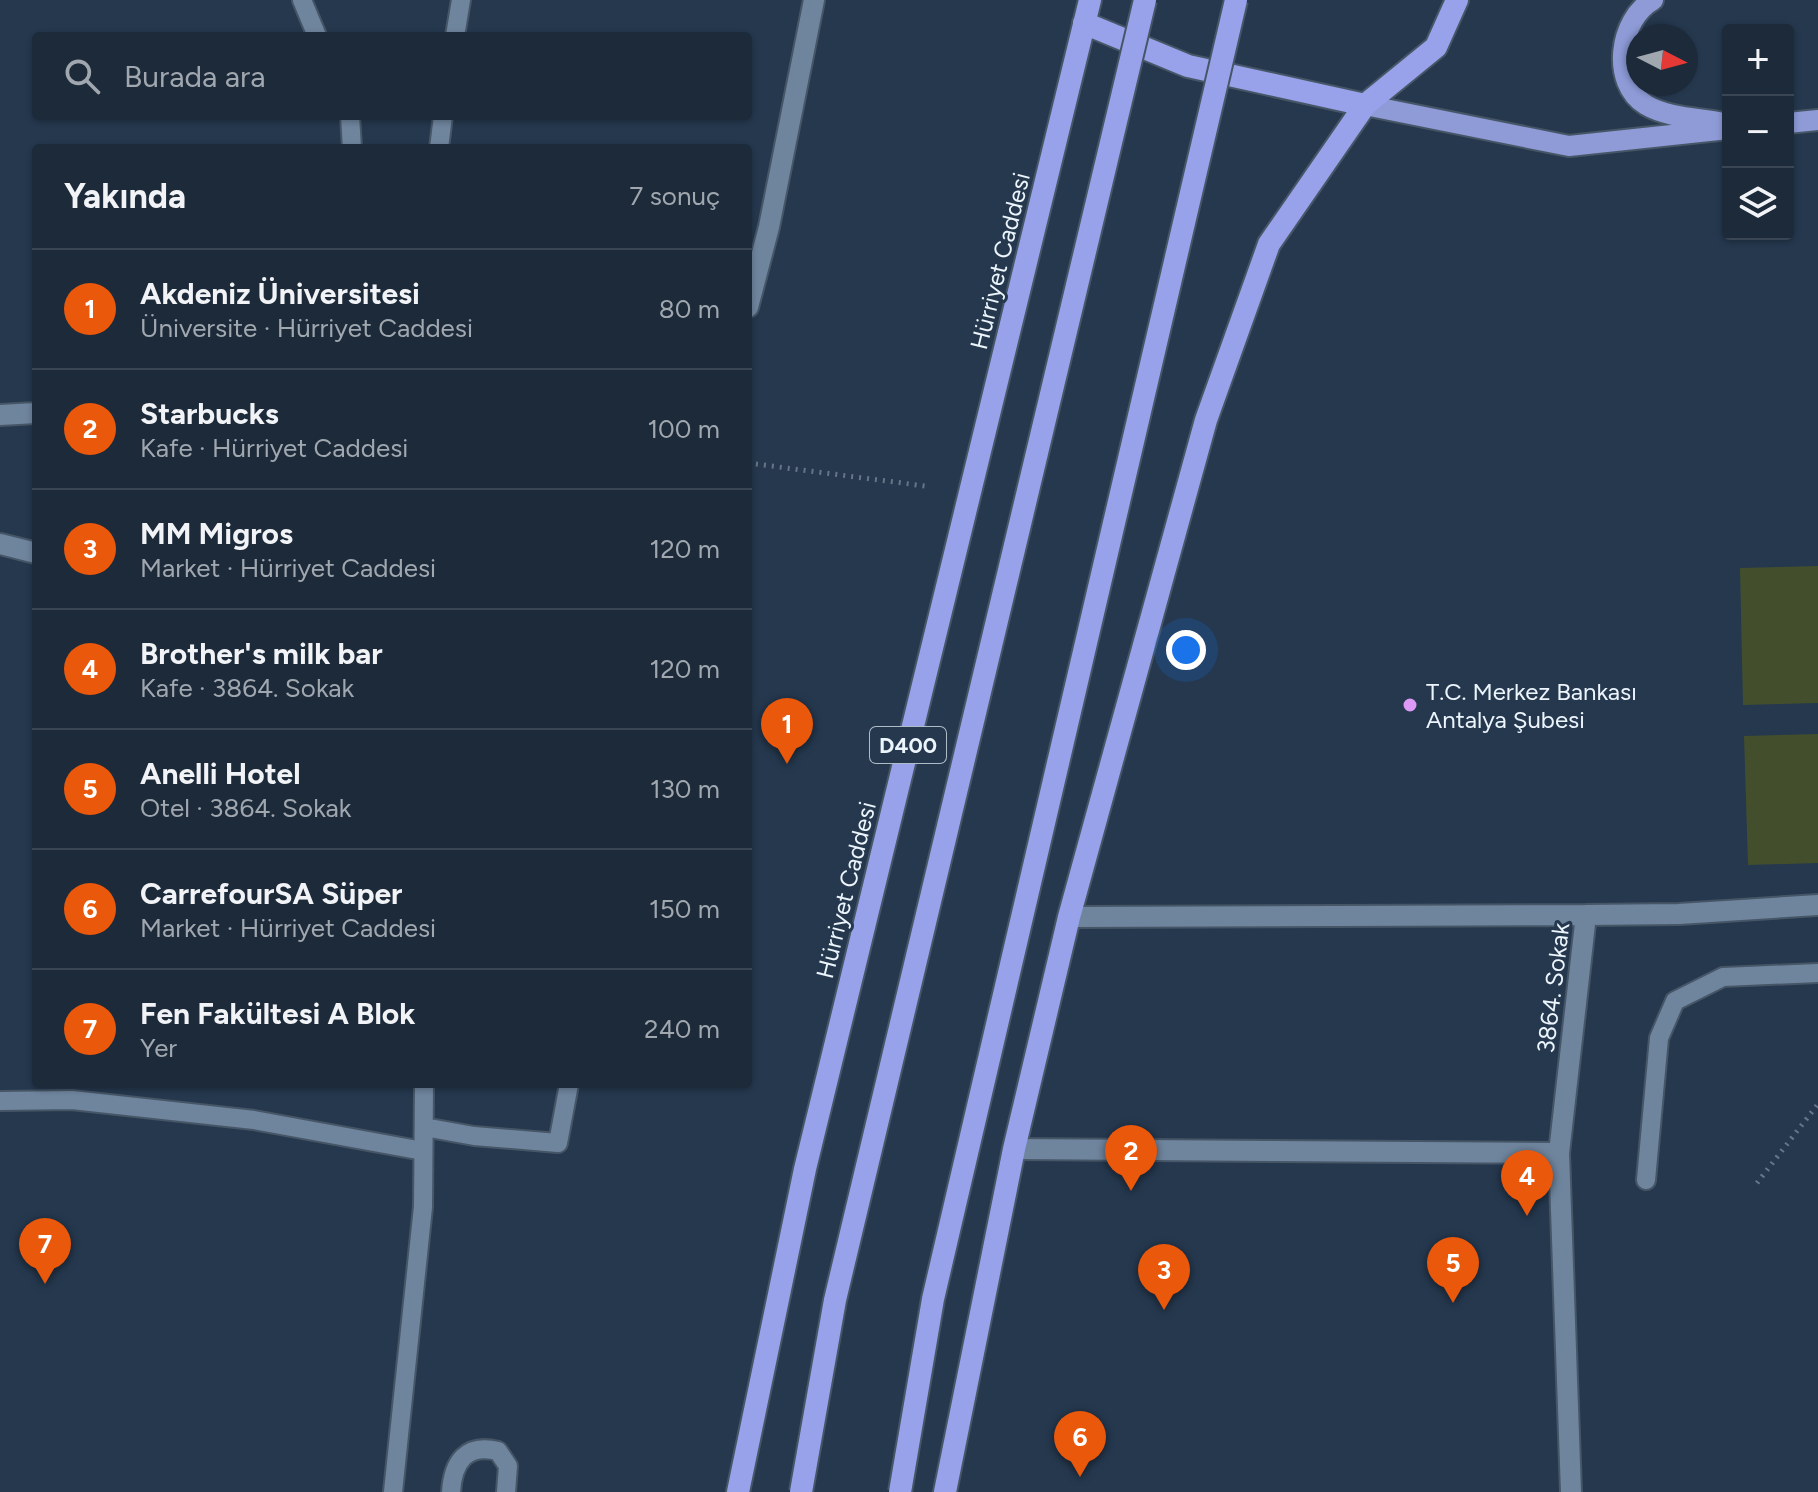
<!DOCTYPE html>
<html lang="tr">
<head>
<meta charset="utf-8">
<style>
  body { margin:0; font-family:Figtree,sans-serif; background:#253242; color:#f1f3f6 }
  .controls { position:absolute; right:24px; top:24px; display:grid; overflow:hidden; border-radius:8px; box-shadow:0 2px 6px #0004 }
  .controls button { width:72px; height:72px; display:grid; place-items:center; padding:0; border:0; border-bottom:2px solid #3a4654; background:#1c2a3a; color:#f1f3f6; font:40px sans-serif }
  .compass { position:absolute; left:1626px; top:24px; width:72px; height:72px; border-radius:50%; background:#1c2a3a; box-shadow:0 2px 6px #0004; rotate:96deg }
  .you { position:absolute; left:1186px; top:650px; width:28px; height:28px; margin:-20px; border:6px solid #fff; border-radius:50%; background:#1a73e8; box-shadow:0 0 0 12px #1a73e833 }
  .badge { display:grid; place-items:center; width:52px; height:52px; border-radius:50%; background:#ea580c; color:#fff; font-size:26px; font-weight:700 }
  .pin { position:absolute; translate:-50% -66px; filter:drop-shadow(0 2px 4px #0008) }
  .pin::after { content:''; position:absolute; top:42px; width:28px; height:24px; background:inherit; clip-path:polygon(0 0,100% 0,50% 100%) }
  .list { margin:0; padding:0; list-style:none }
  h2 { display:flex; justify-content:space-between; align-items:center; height:104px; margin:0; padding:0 32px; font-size:34px }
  h2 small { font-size:26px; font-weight:400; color:#a0a7af }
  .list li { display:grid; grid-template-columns:52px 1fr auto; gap:24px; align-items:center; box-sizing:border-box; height:120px; padding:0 32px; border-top:2px solid #3a4654 }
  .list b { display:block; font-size:30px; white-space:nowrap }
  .list p { margin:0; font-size:26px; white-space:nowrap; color:#a0a7af }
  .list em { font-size:26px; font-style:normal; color:#a0a7af }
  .icon { flex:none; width:44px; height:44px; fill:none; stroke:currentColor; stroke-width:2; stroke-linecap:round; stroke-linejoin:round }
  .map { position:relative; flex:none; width:1818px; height:1492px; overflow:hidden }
  .search { position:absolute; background:#1c2a3a; box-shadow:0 2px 6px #0004; left:32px; top:32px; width:720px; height:88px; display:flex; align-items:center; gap:20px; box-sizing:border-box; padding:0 28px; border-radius:8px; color:#a0a7af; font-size:30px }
  .panel { position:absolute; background:#1c2a3a; box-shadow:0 2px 6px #0004; left:32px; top:144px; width:720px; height:944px; border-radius:8px }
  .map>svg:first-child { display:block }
  .green { fill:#434f2c }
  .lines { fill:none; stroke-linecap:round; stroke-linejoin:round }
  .service-casing { stroke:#465667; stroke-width:22 }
  .minor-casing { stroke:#465667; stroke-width:24 }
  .primary-casing { stroke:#465667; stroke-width:24 }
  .trunk-casing { stroke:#465667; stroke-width:26 }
  .path { stroke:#667587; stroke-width:5; stroke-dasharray:2 6; stroke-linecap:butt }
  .service { stroke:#6f859e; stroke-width:18 }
  .minor { stroke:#6f859e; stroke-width:20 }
  .primary { stroke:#8e9bd7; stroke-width:20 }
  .trunk { stroke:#98a2ea; stroke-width:22 }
  .trunk-bridge-casing { stroke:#465667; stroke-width:26; stroke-linecap:butt }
  .trunk-bridge { stroke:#98a2ea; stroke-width:22 }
  .poi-dot { fill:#dc99f5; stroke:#25384e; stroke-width:3 }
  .labels { text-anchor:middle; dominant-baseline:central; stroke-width:6; stroke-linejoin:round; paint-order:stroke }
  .shield { fill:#25384e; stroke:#b0bcc8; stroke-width:2 }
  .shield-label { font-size:22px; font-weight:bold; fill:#ecf4fc }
  .street-label { font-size:24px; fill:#ecf4fc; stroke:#25384e }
  .poi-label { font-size:24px; fill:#ecf4fc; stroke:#25384e; text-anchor:start }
</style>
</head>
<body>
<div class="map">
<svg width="1818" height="1492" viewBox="0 0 1818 1492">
  <rect width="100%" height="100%" fill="#25384e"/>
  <path class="green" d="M1818 566V703L1743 705 1740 568Z
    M1818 734V863L1748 865 1744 736Z"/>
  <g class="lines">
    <g class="service-casing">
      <path id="service" d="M302 0 317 36
        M455 36 461 0
        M350 116 352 148
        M439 148 443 116
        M0 1101 72 1100 254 1120 423 1151
        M424 1127 474 1136 558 1143 569 1084
        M1646 1180 1659 1038 1675 1001 1723 977 1818 973
        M393 1492 423 1207 424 1084
        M451 1492C453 1462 466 1443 498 1451L508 1466 506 1492"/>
    </g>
    <g class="minor-casing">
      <path id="minor" d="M748 307 769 227 814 0
        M0 415 36 413
        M0 544 36 553
        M1069 917 1586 915
        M1014 1149 1559 1153
        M1571 1492 1559 1153 1586 915 1679 914 1818 905"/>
    </g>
    <g class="primary-casing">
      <path id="primary" d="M1653 0C1619 19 1610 83 1646 105 1668 118 1700 118 1724 123
        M1365 105 1569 146 1728 129
        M1788 123 1818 120"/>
    </g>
    <g class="trunk-casing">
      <path id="trunk" d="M1084 23 1188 66 1365 105 1436 47 1457 0
        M738 1492 805 1169 1090 0
        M945 1492 1014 1149 1069 917 1206 420 1269 244 1365 105"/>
    </g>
    <path class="path" d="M748 463 925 486
      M1757 1183 1818 1104"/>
    <use href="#service" class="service"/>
    <use href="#minor" class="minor"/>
    <use href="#primary" class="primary"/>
    <use href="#trunk" class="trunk"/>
    <g class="trunk-bridge-casing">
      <path id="trunk-bridge" d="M801 1492 835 1300 1145 0
        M900 1492 933 1299 1236 0"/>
    </g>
    <use href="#trunk-bridge" class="trunk-bridge"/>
  </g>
  <circle class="poi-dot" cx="1410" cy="705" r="8"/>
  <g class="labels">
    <rect class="shield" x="870" y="727" width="76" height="36" rx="6"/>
    <g class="shield-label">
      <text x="908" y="745">D400</text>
    </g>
    <g class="street-label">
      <text transform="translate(1000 261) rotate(-76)">Hürriyet Caddesi</text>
      <text transform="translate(846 890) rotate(-76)">Hürriyet Caddesi</text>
      <text transform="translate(1553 988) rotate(-83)">3864. Sokak</text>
    </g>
    <g class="poi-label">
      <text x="1426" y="691">T.C. Merkez Bankası<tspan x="1426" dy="28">Antalya Şubesi</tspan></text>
    </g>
  </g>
</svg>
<div class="controls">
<button>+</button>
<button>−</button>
<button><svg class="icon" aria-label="layers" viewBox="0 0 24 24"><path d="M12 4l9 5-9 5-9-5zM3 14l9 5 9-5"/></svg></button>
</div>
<svg class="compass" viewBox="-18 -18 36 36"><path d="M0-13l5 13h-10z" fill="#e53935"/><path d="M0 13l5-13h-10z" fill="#a0a7af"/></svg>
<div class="you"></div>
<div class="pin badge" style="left:787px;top:764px">1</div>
<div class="pin badge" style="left:1131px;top:1191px">2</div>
<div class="pin badge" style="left:1164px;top:1310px">3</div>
<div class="pin badge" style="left:1527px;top:1216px">4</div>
<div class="pin badge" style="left:1453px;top:1303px">5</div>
<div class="pin badge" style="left:1080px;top:1477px">6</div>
<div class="pin badge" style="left:45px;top:1284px">7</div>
<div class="search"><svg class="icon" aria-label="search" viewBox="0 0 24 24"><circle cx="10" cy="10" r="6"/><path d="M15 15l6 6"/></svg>Burada ara</div>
<section class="panel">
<h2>Yakında<small>7 sonuç</small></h2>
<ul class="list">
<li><span class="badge">1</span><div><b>Akdeniz Üniversitesi</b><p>Üniversite · Hürriyet Caddesi</p></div><em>80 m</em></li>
<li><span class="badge">2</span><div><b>Starbucks</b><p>Kafe · Hürriyet Caddesi</p></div><em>100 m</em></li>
<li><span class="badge">3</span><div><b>MM Migros</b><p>Market · Hürriyet Caddesi</p></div><em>120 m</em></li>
<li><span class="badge">4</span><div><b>Brother's milk bar</b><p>Kafe · 3864. Sokak</p></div><em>120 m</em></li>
<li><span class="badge">5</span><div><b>Anelli Hotel</b><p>Otel · 3864. Sokak</p></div><em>130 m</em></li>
<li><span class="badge">6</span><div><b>CarrefourSA Süper</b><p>Market · Hürriyet Caddesi</p></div><em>150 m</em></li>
<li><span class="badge">7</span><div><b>Fen Fakültesi A Blok</b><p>Yer</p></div><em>240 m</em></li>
</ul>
</section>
</div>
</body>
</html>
